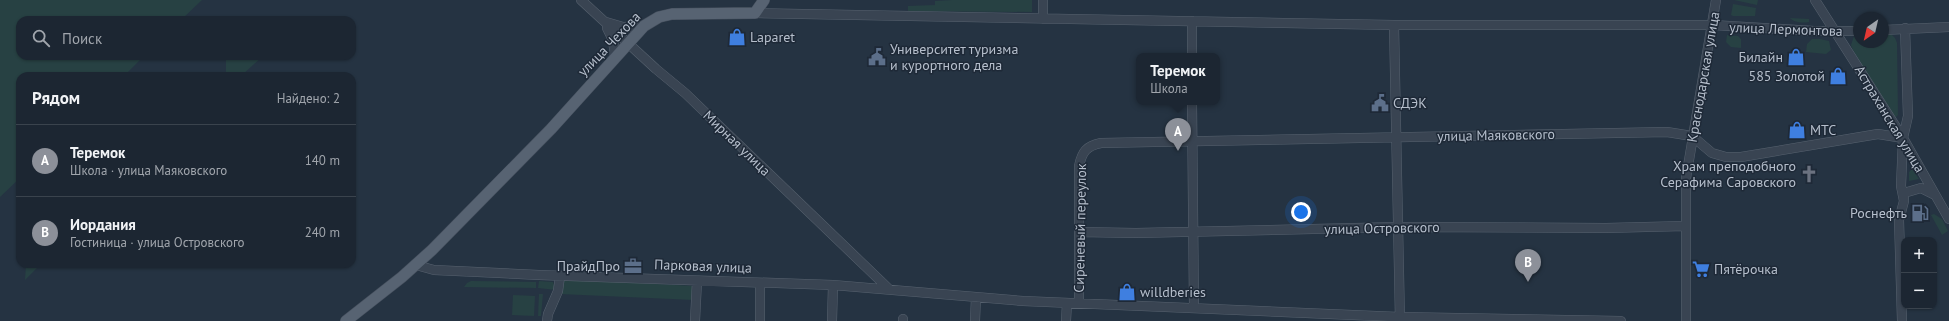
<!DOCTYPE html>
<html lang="ru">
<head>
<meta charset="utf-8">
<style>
  body { margin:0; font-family:"PT Sans",sans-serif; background:#252e3a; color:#f1f3f6 }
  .controls { position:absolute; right:12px; bottom:12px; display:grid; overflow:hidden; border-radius:8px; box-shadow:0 1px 3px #0004 }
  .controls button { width:36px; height:36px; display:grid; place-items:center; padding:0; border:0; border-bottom:1px solid #3a434d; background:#1c2632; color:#f1f3f6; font:20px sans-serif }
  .compass { position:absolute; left:1853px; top:12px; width:36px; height:36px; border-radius:50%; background:#1c2632; box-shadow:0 1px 3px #0004; rotate:214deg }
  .you { position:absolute; left:1301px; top:212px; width:14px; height:14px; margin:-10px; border:3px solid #fff; border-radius:50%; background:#1a73e8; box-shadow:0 0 0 6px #1a73e833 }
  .badge { display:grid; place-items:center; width:26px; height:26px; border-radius:50%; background:#8c9099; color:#fff; font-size:13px; font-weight:700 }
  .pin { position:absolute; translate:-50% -33px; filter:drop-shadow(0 1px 2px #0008) }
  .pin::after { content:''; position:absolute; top:21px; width:14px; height:12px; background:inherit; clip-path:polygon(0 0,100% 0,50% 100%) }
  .popup { position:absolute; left:1136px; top:53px; width:84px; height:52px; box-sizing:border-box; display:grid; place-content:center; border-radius:8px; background:#1c2632; filter:drop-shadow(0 1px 3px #0005); font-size:13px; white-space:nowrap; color:#a0a5ac }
  .popup b { font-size:15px; color:#f1f3f6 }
  .popup::after { content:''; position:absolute; left:50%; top:100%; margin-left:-8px; border:8px solid transparent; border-top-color:#1c2632 }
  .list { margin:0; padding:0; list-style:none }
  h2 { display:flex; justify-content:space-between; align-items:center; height:52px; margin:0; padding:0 16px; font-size:17px }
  h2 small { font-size:13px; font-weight:400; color:#a0a5ac }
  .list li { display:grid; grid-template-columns:26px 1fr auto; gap:12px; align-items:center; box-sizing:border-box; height:72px; padding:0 16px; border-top:1px solid #3a434d }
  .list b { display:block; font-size:15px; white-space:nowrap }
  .list p { margin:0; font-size:13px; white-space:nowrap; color:#a0a5ac }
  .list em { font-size:13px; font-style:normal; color:#a0a5ac }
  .icon { flex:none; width:22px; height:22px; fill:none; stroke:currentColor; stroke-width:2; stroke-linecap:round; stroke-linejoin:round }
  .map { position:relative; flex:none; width:1949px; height:321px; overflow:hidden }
  .search { position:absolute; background:#1c2632; box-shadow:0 1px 3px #0004; left:16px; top:16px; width:340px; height:44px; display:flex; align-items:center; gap:10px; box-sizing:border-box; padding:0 14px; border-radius:12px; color:#a0a5ac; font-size:15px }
  .panel { position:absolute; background:#1c2632; box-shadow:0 1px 3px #0004; left:16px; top:72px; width:340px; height:196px; border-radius:12px }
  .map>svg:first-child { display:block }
  .green { fill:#274143 }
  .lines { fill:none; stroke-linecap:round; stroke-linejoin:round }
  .minor-casing { stroke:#57626f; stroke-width:10 }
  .major-casing { stroke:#46505e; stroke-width:12 }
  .minor { stroke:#394452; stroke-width:9 }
  .major { stroke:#576372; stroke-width:11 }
  .labels { text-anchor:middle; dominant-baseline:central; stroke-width:3; stroke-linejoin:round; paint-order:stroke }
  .street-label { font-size:14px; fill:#b6bfcc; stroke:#1e2937 }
  .poi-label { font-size:14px; fill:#b6bfcc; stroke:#1e2937; text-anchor:start }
</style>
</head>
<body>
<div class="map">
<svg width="1949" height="321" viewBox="0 0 1949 321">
  <rect width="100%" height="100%" fill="#253342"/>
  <path class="green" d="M0 0H202L181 20H20V56H144L124 76H20V178L0 197Z
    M952 0H1032V12L908 11V6L935 5V1Z
    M1734 0H1758L1757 5Z
    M1733 4 1756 8 1755 16H1733L1731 15Z
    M1790 18 1809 19V22C1803 23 1795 23 1790 18Z
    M1883 34H1891L1895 38 1897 43 1898 115 1896 117 1893 116 1853 50 1851 45 1854 36H1859V42H1883Z
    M1727 35 1738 36 1741 39V48L1731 47 1726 42Z
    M1812 39H1820L1829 41 1831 50 1826 54 1806 52 1807 44Z
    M226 56H263L241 76H226Z
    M1912 169 1919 179 1909 181V172Z
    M1934 214 1942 219 1948 231 1942 235 1931 215Z
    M26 264H41L25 280Z
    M562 279 694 286V300L560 294Z
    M471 281 536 282V288L464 287 467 283Z
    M539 281 553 282 556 290 538 288Z
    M539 294H543L541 316H538Z
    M513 295 535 296 534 316 512 315Z"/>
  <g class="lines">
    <g class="minor-casing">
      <path id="minor" d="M581 0 656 69 685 93 890 290
        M1043 0V19
        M1815 0 1903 138 1949 219
        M755 13 1394 25H1713L1814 31H1859
        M1192 21V56
        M606 22 623 27 644 26
        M1394 25 1400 321
        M607 28 613 40 615 57
        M1883 30 1949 27
        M1192 102 1194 308
        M1904 201 1901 186 1903 138 1908 116 1905 28
        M1079 232 1136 233 1398 227 1606 228 1685 226
        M416 265 434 270 539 275 833 285 1023 301 1400 317 1621 321
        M1079 303V166C1082 152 1086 146 1101 143L1667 132 1692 136 1712 153 1726 157H1741L1878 134 1903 138
        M547 321 548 314 558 291 560 276
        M695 321 697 281
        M760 321V284
        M832 321 833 285
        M903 321V319
        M975 321 976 297
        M1066 321 1067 303
        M1686 321V178L1716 0
        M1902 321 1899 220 1904 201V193L1921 188 1935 195"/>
    </g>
    <g class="major-casing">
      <path id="major" d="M346 321 402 277 432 250 551 129 644 26 659 17 672 14 755 13 764 0"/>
    </g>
    <use href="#minor" class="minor"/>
    <use href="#major" class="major"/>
  </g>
  <defs>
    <g id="shop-bare" transform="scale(1.38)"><path d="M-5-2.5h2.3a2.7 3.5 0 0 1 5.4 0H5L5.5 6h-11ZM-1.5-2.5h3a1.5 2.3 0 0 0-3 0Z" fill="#3f7fe0" stroke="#1e2937" stroke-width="2.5" paint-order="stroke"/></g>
    <g id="civic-bare" transform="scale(1.38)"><path d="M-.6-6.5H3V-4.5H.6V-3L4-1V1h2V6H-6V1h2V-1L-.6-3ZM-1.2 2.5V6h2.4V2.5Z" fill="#5c6f8a" stroke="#1e2937" stroke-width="2.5" paint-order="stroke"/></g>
    <g id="church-bare" transform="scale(1.38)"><path d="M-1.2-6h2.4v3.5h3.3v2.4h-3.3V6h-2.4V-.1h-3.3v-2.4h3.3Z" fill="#6b7280" stroke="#1e2937" stroke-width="2.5" paint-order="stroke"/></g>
    <g id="fuel-bare" transform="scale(1.38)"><path d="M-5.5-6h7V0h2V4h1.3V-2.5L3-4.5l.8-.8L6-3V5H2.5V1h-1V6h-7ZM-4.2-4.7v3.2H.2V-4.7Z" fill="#5c6f8a" stroke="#1e2937" stroke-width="2.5" paint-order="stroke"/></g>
    <g id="office-bare" transform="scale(1.38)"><path d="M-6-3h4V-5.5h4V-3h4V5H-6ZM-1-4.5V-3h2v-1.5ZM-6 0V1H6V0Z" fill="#5c6f8a" stroke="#1e2937" stroke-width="2.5" paint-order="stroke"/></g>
    <g id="supermarket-bare" transform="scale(1.38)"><path d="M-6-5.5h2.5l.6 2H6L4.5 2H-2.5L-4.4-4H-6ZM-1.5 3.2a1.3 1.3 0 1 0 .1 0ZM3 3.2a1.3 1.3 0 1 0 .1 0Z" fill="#3f7fe0" stroke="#1e2937" stroke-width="2.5" paint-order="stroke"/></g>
  </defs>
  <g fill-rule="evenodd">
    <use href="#shop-bare" x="737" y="37"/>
    <use href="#civic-bare" x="877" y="57"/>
    <use href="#shop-bare" x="1796" y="57"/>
    <use href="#shop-bare" x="1838" y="76"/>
    <use href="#civic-bare" x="1380" y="103"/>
    <use href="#shop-bare" x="1797" y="130"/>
    <use href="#church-bare" x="1809" y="174"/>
    <use href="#fuel-bare" x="1920" y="213"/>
    <use href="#office-bare" x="633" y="266"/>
    <use href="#supermarket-bare" x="1701" y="269"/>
    <use href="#shop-bare" x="1127" y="292"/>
  </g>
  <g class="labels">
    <g class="street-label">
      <text transform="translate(1786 29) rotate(2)">улица Лермонтова</text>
      <text transform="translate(609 44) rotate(-46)">улица Чехова</text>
      <text transform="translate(1703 77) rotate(-80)">Краснодарская улица</text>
      <text transform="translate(1890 119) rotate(59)">Астраханская улица</text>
      <text transform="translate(1496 135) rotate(-1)">улица Маяковского</text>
      <text transform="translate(737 143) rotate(44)">Мирная улица</text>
      <text transform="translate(1080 228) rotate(-89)">Сиреневый переулок</text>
      <text transform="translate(1382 228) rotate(-1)">улица Островского</text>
      <text transform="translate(703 266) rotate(2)">Парковая улица</text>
    </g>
    <g class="poi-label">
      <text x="750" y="37">Laparet</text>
      <text x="890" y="49">Университет туризма<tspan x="890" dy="16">и курортного дела</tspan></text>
      <text x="1783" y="57" text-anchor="end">Билайн</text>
      <text x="1825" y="76" text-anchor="end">585 Золотой</text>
      <text x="1393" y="103">СДЭК</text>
      <text x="1810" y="130">МТС</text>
      <text x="1796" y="166" text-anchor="end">Храм преподобного<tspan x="1796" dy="16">Серафима Саровского</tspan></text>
      <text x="1907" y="213" text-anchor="end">Роснефть</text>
      <text x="620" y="266" text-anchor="end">ПрайдПро</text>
      <text x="1714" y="269">Пятёрочка</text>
      <text x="1140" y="292">willdberies</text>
    </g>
  </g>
</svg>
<div class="controls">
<button>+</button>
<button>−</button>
</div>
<svg class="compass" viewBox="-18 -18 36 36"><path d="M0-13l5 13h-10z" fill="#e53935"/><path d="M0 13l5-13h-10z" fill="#a0a5ac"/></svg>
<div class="you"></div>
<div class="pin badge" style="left:1178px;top:151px">A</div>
<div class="popup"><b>Теремок</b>Школа</div>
<div class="pin badge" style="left:1528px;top:282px">B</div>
<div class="search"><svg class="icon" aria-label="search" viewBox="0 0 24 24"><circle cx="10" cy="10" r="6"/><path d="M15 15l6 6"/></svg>Поиск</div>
<section class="panel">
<h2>Рядом<small>Найдено: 2</small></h2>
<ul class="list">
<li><span class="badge">A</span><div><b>Теремок</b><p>Школа · улица Маяковского</p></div><em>140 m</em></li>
<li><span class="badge">B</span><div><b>Иордания</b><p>Гостиница · улица Островского</p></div><em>240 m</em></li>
</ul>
</section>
</div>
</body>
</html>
